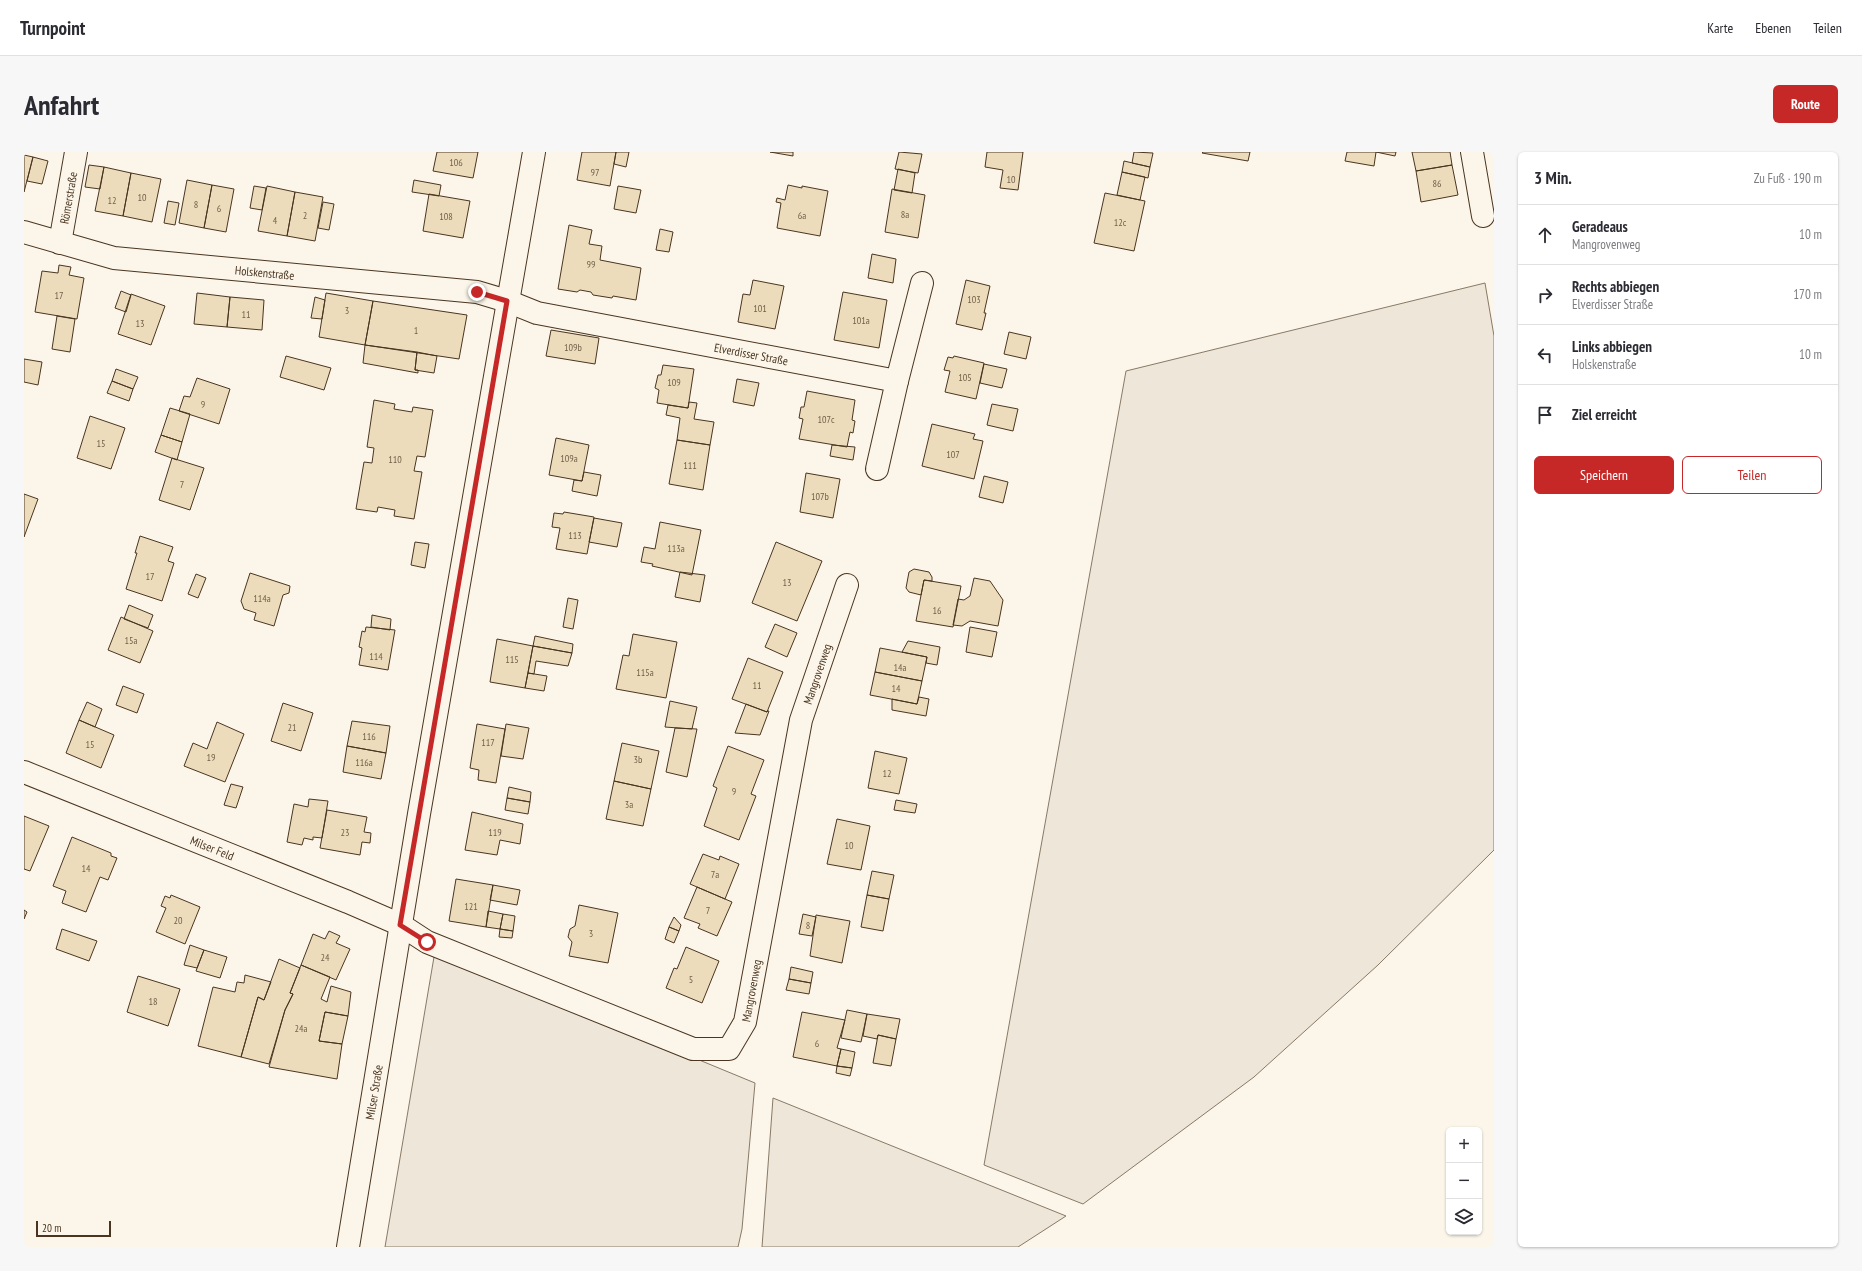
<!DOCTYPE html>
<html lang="de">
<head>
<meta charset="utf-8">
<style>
  body { margin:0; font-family:"PT Sans Narrow",sans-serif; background:#f7f7f7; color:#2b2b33 }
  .controls { position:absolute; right:12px; bottom:12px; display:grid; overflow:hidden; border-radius:6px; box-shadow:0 1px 3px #0004 }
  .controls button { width:36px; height:36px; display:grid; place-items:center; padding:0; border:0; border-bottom:1px solid #e1e1e2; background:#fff; color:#2b2b33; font:20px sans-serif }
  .scale { position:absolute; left:12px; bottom:10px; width:75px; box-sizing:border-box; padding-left:4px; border:2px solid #4a3520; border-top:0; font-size:11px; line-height:14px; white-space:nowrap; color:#4a3520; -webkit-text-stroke:3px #fbf6e9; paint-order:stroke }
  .stop { position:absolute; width:12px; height:12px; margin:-9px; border:3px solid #c62828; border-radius:50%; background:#fff }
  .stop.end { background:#c62828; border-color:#fff; box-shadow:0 1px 4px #0008 }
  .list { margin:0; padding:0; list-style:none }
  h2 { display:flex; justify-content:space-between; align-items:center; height:52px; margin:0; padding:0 16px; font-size:17px }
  h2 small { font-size:13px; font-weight:400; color:#7c7c81 }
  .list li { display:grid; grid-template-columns:26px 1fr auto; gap:12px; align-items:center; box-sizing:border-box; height:60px; padding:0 16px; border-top:1px solid #e1e1e2 }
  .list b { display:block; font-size:15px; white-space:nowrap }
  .list p { margin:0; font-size:13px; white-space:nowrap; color:#7c7c81 }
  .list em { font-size:13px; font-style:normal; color:#7c7c81 }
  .actions { display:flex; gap:8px; padding:12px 16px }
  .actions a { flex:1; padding:9px 0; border:1px solid #c62828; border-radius:6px; text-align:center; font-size:14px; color:#c62828 }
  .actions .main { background:#c62828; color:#fff }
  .icon { flex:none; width:22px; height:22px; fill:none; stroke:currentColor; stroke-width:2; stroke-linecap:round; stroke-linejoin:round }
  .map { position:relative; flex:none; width:1470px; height:1095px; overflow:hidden; border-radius:6px }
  header { display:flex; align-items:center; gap:24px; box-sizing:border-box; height:56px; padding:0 20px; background:#fff; border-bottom:1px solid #e1e1e2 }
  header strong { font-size:19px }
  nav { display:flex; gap:22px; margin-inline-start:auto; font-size:14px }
  .intro { display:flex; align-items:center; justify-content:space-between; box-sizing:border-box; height:96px; padding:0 24px }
  h1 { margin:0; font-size:28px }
  .button { padding:10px 18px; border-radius:6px; background:#c62828; color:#fff; font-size:14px; font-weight:700 }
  main { display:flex; gap:24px; padding:0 24px }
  aside { flex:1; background:#fff; border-radius:6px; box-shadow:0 1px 3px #0004 }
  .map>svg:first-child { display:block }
  .green { fill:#ede6d9; stroke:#887966 }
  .building { fill:#ecdcbc; stroke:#4a3520 }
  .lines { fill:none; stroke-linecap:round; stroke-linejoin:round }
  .minor-casing { stroke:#4a3520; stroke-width:24 }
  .tertiary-casing { stroke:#4a3520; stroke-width:24 }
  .minor { stroke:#fbf6e9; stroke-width:22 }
  .tertiary { stroke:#fbf6e9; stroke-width:22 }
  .route { stroke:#c62828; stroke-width:5 }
  .labels { text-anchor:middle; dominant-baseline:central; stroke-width:3; stroke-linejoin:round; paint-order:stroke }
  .number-label { font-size:10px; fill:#725f47 }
  .street-label { font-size:12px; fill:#4a3520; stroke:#fbf6e9 }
</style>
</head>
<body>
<header>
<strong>Turnpoint</strong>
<nav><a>Karte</a><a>Ebenen</a><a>Teilen</a></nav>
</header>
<div class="intro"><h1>Anfahrt</h1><a class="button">Route</a></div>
<main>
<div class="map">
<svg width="1470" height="1095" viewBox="0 0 1470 1095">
  <rect width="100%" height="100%" fill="#fbf6e9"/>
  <path class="green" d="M1461 131 1470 184V698L1354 813 1230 925 1059 1052 960 1013 1102 219Z
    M411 799 731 931 718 1077 714 1095H361Z
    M749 946 1042 1064 994 1095H738Z"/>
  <path class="building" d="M413 0H454L449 26 409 19Z
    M558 0H592L586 34 553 28Z
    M592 0H605L602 15 590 12Z
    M746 0H769V4Z
    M875 0 898 2 894 21 871 17Z
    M963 0H999L994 38 976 36 979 18 961 15Z
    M1110 0 1129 1 1126 15 1108 11Z
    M1179 0H1226L1224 9 1178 1Z
    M1323 0H1352L1350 14 1321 9Z
    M1352 0H1372L1371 4Z
    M1388 0H1426L1428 13 1392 19Z
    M0 3 9 5 0 40Z
    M9 5 24 9 18 32 3 29Z
    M1100 9 1126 15 1124 26 1098 20Z
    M65 13 80 15 76 37 61 35Z
    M1428 13 1434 43 1397 50 1392 19Z
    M80 15 107 21 99 64 71 59Z
    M874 17 891 21 888 41 870 38Z
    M1098 20 1121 25 1116 48 1093 43Z
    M107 21 137 27 128 70 99 64Z
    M163 28 188 33 180 76 155 71Z
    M390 28 417 33 415 44 388 40Z
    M188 33 210 37 202 80 180 76Z
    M764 33 778 36V34L804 39 796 84 753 76 757 51 752 50 753 46 761 48Z
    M230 34 242 36 238 58 226 56Z
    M243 34 271 40 263 84 234 79Z
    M594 34 617 38 612 61 590 57Z
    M868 37 901 43 894 86 861 80Z
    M271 40 299 45 291 89 263 84Z
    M1081 41 1121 49 1110 99 1070 91Z
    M405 42 446 49 439 86 399 79Z
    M144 49 155 51 151 73 140 71Z
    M299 50 310 52 305 78 294 76Z
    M545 73 568 78 565 92 578 94 576 108 617 116 612 148 589 144 588 146 569 143 567 140 556 138 553 140 534 137Z
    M636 77 649 80 645 100 632 98Z
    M848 102 872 107 869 131 844 126Z
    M35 113 47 115 45 123 60 126 53 167 11 160 18 119 34 121Z
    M729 128 760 134 751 177 714 170 719 142 726 143Z
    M942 128 966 134 960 161H962L958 178 932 172Z
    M97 139 107 143 102 160 91 156Z
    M819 140 863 148 855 196 810 188Z
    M173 141 206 145 203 175 170 172Z
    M302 141 349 149 341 193 295 185Z
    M107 142 141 154 127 193 94 182Z
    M206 145 240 148 238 178 203 175Z
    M291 145 301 148 298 167 287 166Z
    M349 149 443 163 435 207 341 193Z
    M33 164 51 167 46 200 28 197Z
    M527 178 575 186 571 212 522 204Z
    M985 180 1007 185 1002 207 980 202Z
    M341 193 393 200 391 218H394V221L339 211Z
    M393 200 413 204 410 221 391 218Z
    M262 204 307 216 300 238 256 225Z
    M930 204 960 211 952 247 921 240 926 219 920 218 924 205 929 206Z
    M0 207 18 210 14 233 0 230Z
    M960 212 983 217 978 236 956 231Z
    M639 213 670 217 664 256 633 251 635 238 631 236 634 223H637Z
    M92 217 114 225 109 237 88 229Z
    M173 226 206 237 195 272 155 259 160 244 166 245Z
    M713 227 735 231 730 254 709 250Z
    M88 229 109 237 105 249 83 241Z
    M783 239 831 248 828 268 831 269 829 281 826 280 823 295 775 287 779 267 775 266 777 255H780Z
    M350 248 371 252 370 257 388 260 389 255 409 258 401 305 393 304 390 319 398 320 390 367 370 364 371 358 354 355 353 360 332 357 340 310 348 311 350 296 343 295Z
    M665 250 673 251 670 267 690 270 686 293 653 288 656 266 642 263 644 253 664 256Z
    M968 252 994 257 989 279 963 273Z
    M146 256 166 262 158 290 137 283Z
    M66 264 101 276 87 317 53 306Z
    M908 272 951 282 949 287 959 289 950 327 898 314Z
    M137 283 158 290 153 308 131 300Z
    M532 286 565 293 558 329 525 323Z
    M653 288 686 293 679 338 645 332Z
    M808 293 831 295 829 308 806 304Z
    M148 306 180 316 166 358 135 348Z
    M560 320 577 323 573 344 548 339 550 328 558 329Z
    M782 321 816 327 809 366 776 360Z
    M960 324 984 330 979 351 955 345Z
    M0 342 14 347 0 385Z
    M540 360 570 365 563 402 532 397 536 376 528 375 530 361 539 362Z
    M570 366 598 371 593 395 565 390Z
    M636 370 677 378 668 423 628 414 629 412 617 410 620 395 631 397Z
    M116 384 149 395 144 409 150 411 138 449 102 437 113 401H111Z
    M391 390 405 392 401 416 387 413Z
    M752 390 798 409 773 469 728 451Z
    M890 417 905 420 908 425V429L900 428 897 443 885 440 882 436 885 420Z
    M656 420 681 423 676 450 651 445Z
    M226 421 266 434 265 441 259 443 250 474 230 468 232 461 220 457 217 449Z
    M172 422 182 426 174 446 164 442Z
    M950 426 966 429 979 448 974 474 946 469 938 474 929 473 934 447 940 448 946 444Z
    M900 428 937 434 929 475 892 469Z
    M544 446 554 448 549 477 539 475Z
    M105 453 129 463 124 476 100 467Z
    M348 463 367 467 366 478 347 475Z
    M97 465 129 479 116 511 84 498Z
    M751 472 773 481 763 505 741 495Z
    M342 475 371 478 364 518 335 513 338 496 335 495 338 479 341 480Z
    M946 475 973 480 968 505 942 500Z
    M609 482 653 490 642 546 592 537 599 503 605 504Z
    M511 484 549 492 548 501 509 494Z
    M473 487 509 494 501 536 466 530Z
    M884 489 916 495 913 513 902 511 903 505 878 500Z
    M509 494 548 501 544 514 512 509 510 522 504 521Z
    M856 496 903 505 898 529 851 520Z
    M724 506 759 520 743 560 708 547Z
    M851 520 898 529 893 552 846 543Z
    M504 521 523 524 520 539 501 536Z
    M99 534 120 542 113 561 92 553Z
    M895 545 905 547 902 564 868 558V547L893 552Z
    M646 549 673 555 668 577 641 575Z
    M63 550 78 557 71 575 55 568Z
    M259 551 289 561 277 599 247 589Z
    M722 552 743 560V559H745L736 583 711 581Z
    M55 568 90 583 77 616 42 601Z
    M328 569 366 574 362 601 323 594Z
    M193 570 220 582 201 630 160 614 169 591 183 597Z
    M453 572 481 577 472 631 454 628 455 618 446 616Z
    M482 572 505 576 499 607 477 604Z
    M651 576 673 577 663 625 642 620Z
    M598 591 635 599 627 637 590 629Z
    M323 594 362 601 357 627 319 620Z
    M704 594 740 608 727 642 732 644 715 688 680 674 693 636 689 634Z
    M851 599 883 606 875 642 844 636Z
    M590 629 627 637 619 674 582 667Z
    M207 632 219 635 212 656 200 653Z
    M485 635 507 640 506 650 483 646Z
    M483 646 506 650 504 662 481 658Z
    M285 647 304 649 298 686 289 685V688L280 686 278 693 263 690 270 652 284 655Z
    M872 648 893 652 891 661 870 658Z
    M303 658 343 665 340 680 347 681 346 691 338 690 336 703 296 696Z
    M448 660 499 672 496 692 476 688 473 703 441 698Z
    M0 664 25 674 6 719 0 717Z
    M813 667 846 674 837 718 803 712Z
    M48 685 87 701V704L93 706 84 728 76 725 62 760 38 751 42 739 29 734Z
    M679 702 695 708 696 704 715 712 701 747 666 732Z
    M848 719 870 723 865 747 843 743Z
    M432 727 469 733 462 775 425 769Z
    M469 733 496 738 493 753 466 748Z
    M673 735 708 750 693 784 674 776 676 772 660 766Z
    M147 743 176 755 161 792 132 780 142 756 137 754 141 744 146 746Z
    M843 743 865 747 859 779 837 775Z
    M555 753 594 761 584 811 545 804 548 790 544 785 546 777 551 774Z
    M0 758 3 760 0 767Z
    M464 759 479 762 476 777 462 775Z
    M479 762 491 764 489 779 476 777Z
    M779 762 792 765 788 784 775 782Z
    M792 763 826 769 818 811 786 804Z
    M650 765 657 773 655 779 645 775Z
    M645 775 655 779 650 791 641 787Z
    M38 777 73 789 65 809 32 797Z
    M476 777 489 779 488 786 475 785Z
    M305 779 316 784 312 791 326 797 312 828 277 813 289 782 301 787Z
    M166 793 180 798 173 816 160 813Z
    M662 795 695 809 678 851 642 836 650 816 653 817Z
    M180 798 203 805 196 826 172 819Z
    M255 807 276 816 266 841 269 842 261 858 245 912 217 905 234 845 240 848Z
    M277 813 306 825 297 847 303 850 307 834 327 840 324 864 301 860 295 889 318 892 313 927 245 915 261 858 269 842 266 841Z
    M767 815 789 820 787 831 765 827Z
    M221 823 247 830 240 848 234 845 217 905 174 894 189 835 211 840 213 830 220 831Z
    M114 824 156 837 144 874 103 860Z
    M765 827 787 831 785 842 762 838Z
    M823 858 843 862 837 890 817 886Z
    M301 860 324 864 318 892 295 889Z
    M778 860 821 868 813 896 817 897 813 914 769 905Z
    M843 862 876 867 872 887 854 883 853 887 839 884Z
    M854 883 872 887 867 914 849 911Z
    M817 897 831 900 828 916 813 914Z
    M813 914 828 916 826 924 812 921Z"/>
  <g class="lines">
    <g class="minor-casing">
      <g id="minor">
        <path d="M1448 0 1459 64"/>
        <path id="s1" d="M0 80 90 106 453 140 483 149 513 161 873 229 898 131"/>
        <path id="s2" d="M36 91 52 0"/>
        <path d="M853 317 873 229"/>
        <path id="s3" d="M0 620 324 750 377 773 403 790 669 897H705L721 870 777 568 823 433"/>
      </g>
    </g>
    <g class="tertiary-casing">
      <g id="tertiary">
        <path id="s4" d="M324 1095 395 662 510 0"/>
      </g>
    </g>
    <use href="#minor" class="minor"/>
    <use href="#tertiary" class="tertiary"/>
  </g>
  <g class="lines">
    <path class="route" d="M403 790 376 773 483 149 453 140"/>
  </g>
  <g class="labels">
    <g class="number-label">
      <text x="432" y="10">106</text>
      <text x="571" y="20">97</text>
      <text x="987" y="27">10</text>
      <text x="1413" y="31">86</text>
      <text x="118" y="45">10</text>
      <text x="88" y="48">12</text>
      <text x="172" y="52">8</text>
      <text x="195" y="56">6</text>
      <text x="881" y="62">8a</text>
      <text x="281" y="63">2</text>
      <text x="778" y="63">6a</text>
      <text x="422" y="64">108</text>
      <text x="251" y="68">4</text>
      <text x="1096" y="70">12c</text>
      <text x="567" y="112">99</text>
      <text x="35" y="143">17</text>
      <text x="950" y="147">103</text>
      <text x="736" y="156">101</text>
      <text x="323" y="158">3</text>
      <text x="222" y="162">11</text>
      <text x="837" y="168">101a</text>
      <text x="116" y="171">13</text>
      <text x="392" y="178">1</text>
      <text x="549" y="195">109b</text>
      <text x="941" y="225">105</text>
      <text x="650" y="230">109</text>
      <text x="179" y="252">9</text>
      <text x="802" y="267">107c</text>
      <text x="77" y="291">15</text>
      <text x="929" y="302">107</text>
      <text x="545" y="306">109a</text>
      <text x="371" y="307">110</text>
      <text x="666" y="313">111</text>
      <text x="158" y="332">7</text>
      <text x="796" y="344">107b</text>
      <text x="551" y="383">113</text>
      <text x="652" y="396">113a</text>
      <text x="126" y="424">17</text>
      <text x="763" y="430">13</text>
      <text x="238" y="446">114a</text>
      <text x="913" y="458">16</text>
      <text x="107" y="488">15a</text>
      <text x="352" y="504">114</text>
      <text x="488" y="507">115</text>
      <text x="876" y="515">14a</text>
      <text x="621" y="520">115a</text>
      <text x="733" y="533">11</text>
      <text x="872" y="536">14</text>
      <text x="268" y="575">21</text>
      <text x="345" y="584">116</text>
      <text x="464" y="590">117</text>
      <text x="66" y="592">15</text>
      <text x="187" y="605">19</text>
      <text x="614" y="607">3b</text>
      <text x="340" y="610">116a</text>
      <text x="863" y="621">12</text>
      <text x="710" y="639">9</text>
      <text x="605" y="652">3a</text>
      <text x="321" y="680">23</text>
      <text x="471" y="680">119</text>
      <text x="825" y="693">10</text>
      <text x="62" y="716">14</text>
      <text x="691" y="722">7a</text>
      <text x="447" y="754">121</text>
      <text x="684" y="758">7</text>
      <text x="154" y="768">20</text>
      <text x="784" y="773">8</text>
      <text x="567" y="781">3</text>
      <text x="301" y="805">24</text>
      <text x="667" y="827">5</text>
      <text x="129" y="849">18</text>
      <text x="277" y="876">24a</text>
      <text x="793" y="891">6</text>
    </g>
    <g class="street-label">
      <text stroke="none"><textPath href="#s2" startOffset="46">Römerstraße</textPath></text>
      <text stroke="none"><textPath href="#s1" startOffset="245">Holskenstraße</textPath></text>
      <text stroke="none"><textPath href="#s1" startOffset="740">Elverdisser Straße</textPath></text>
      <text stroke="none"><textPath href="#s3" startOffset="1148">Mangrovenweg</textPath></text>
      <text stroke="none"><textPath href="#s3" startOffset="203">Milser Feld</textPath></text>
      <text stroke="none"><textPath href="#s3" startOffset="824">Mangrovenweg</textPath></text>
      <text stroke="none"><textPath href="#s4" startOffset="157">Milser Straße</textPath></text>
    </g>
  </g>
</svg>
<div class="controls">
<button>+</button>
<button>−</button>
<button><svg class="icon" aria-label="layers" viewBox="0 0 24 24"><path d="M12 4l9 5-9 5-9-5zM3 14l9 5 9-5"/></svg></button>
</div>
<div class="scale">20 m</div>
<div class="stop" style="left:403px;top:790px"></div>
<div class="stop end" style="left:453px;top:140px"></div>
</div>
<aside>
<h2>3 Min.<small>Zu Fuß · 190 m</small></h2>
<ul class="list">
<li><svg class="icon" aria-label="ahead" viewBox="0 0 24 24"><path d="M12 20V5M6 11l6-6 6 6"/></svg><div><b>Geradeaus</b><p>Mangrovenweg</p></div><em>10 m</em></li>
<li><svg class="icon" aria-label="right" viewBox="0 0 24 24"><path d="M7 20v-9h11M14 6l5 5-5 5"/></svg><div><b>Rechts abbiegen</b><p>Elverdisser Straße</p></div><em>170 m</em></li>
<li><svg class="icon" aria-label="left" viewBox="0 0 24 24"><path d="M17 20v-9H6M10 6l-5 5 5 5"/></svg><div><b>Links abbiegen</b><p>Holskenstraße</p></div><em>10 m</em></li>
<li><svg class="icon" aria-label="arrive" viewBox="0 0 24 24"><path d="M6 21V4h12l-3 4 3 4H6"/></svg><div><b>Ziel erreicht</b></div></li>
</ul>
<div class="actions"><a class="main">Speichern</a><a>Teilen</a></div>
</aside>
</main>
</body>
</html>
